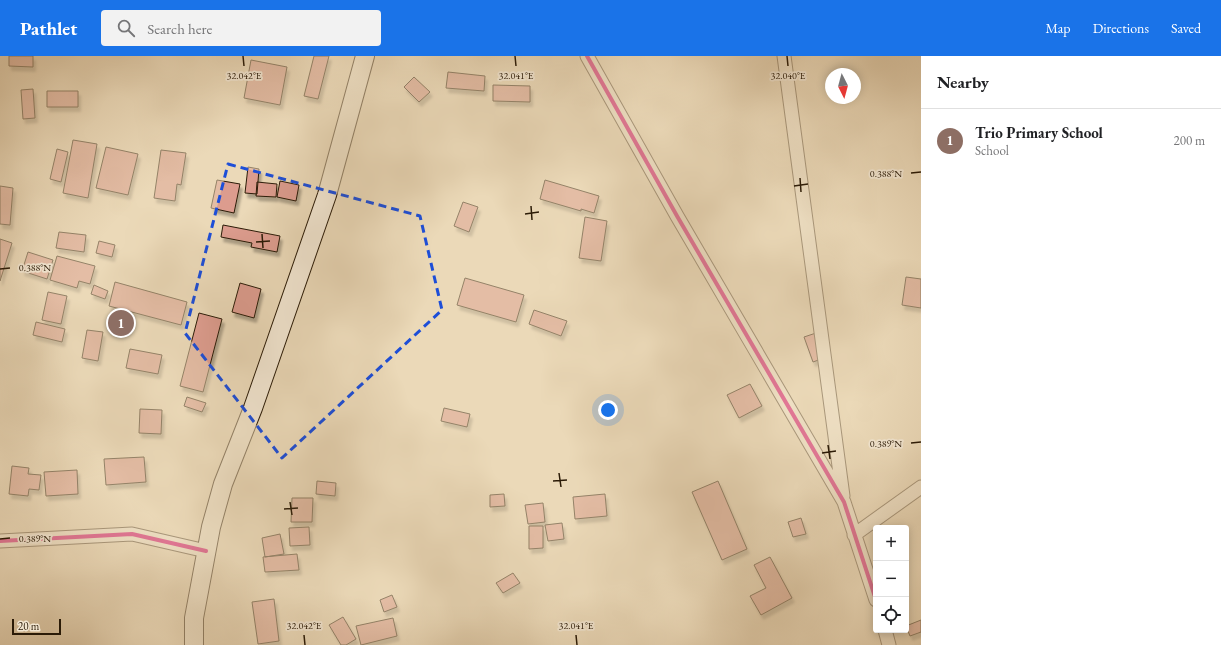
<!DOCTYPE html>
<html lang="en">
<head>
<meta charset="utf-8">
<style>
  body { margin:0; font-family:"EB Garamond",serif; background:#f2f2f2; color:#202124 }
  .controls { position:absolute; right:12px; bottom:12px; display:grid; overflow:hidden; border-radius:4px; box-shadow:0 2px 10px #0003 }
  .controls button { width:36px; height:36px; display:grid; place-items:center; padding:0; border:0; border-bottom:1px solid #e0e0e0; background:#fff; color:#202124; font:20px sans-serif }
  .compass { position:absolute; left:825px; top:12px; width:36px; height:36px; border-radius:50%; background:#fff; box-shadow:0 2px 10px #0003; rotate:174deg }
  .scale { position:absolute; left:12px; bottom:10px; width:49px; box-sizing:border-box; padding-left:4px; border:2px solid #2b1b07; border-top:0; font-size:11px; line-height:14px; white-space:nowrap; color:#2b1b07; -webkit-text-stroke:3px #f2e6d1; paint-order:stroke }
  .you { position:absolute; left:608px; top:354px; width:14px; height:14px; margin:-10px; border:3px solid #fff; border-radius:50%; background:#1a73e8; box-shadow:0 0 0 6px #1a73e833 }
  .badge { display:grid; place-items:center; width:26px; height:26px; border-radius:50%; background:#1a73e8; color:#fff; font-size:13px; font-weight:700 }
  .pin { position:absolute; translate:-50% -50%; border:2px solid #fff; box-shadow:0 1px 4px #0006 }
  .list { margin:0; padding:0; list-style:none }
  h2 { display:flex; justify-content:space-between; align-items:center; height:52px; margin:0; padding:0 16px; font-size:17px }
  h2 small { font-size:13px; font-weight:400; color:#757577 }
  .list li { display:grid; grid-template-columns:26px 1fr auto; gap:12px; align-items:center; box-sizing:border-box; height:64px; padding:0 16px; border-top:1px solid #e0e0e0 }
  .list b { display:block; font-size:15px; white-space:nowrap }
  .list p { margin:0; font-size:13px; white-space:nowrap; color:#757577 }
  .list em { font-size:13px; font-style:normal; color:#757577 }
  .icon { flex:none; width:22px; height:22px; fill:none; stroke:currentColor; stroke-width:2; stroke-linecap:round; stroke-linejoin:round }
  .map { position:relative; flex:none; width:921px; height:589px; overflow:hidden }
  header { display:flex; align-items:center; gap:24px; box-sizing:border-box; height:56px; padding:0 20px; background:#1a73e8; color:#fff }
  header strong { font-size:19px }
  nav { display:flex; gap:22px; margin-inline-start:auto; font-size:14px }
  .search { width:280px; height:36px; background:#f2f2f2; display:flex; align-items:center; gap:10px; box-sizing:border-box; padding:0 14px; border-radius:4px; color:#757577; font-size:15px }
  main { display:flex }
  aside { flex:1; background:#fff }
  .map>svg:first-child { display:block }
  .building { fill:#dc9c8e; stroke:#2b1b07; filter:url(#shadow) }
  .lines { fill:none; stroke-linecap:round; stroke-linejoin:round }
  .minor-casing { stroke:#5b4a33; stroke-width:15 }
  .secondary-casing { stroke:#2b1b07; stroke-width:20 }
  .minor { stroke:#f2e6d1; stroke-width:13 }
  .secondary { stroke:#f2e6d1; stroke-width:18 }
  .cycleway-casing { stroke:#f2e6d1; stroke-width:6 }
  .cycleway { stroke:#d6006c; stroke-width:4 }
  .marked { fill:none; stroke:#1d4ed8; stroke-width:3; stroke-dasharray:8 5; stroke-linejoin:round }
  .ticks { fill:none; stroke:#2b1b07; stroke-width:1.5 }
  .ticks-label { font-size:10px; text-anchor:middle; fill:#2b1b07; stroke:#f2e6d1; stroke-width:3.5; stroke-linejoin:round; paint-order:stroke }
</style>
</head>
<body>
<header>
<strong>Pathlet</strong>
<div class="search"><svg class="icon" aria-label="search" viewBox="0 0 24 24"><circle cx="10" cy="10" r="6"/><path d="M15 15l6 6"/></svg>Search here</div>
<nav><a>Map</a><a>Directions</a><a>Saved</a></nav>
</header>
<main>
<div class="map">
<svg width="921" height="589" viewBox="0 0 921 589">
  <defs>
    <filter id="shadow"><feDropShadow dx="2.5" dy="4.5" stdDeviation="1" flood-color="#0004"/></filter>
  </defs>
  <rect width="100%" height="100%" fill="#ebd9b8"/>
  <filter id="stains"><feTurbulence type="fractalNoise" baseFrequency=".005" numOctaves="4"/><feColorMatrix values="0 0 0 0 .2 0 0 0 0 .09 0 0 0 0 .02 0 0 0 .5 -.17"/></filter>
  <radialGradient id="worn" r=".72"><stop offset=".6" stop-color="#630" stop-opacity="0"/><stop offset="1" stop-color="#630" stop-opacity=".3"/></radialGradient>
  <path class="building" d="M9 0H33V11L9 10Z
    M314 0H329L318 43 304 40Z
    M251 4 287 11 280 49 244 42Z
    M448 16 485 20 484 35 446 32Z
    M414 21 430 36 419 46 404 31Z
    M493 29 530 30V46L493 45Z
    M33 33 35 62 23 63 21 34Z
    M47 35H78V51H47Z
    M73 84 97 88 88 142 63 137Z
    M106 91 138 98 128 139 96 132Z
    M57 93 68 96 61 126 50 123Z
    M161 94 186 97 181 129 177 128 175 145 154 142Z
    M248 111 259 113 257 138 245 137Z
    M217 124 240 128 234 157 211 152Z
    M545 124 599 140 594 157 581 153V155L540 143Z
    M280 125 299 129 296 145 277 141Z
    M257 126 277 128 276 141 256 140Z
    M0 130 13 132 10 169 0 168Z
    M463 146 478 151 469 176 454 170Z
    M585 161 607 165 601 205 579 202Z
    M223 169 280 180 277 196 251 191 252 187 221 181Z
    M59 176 86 179 84 196 56 192Z
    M0 183 12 187 0 225Z
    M99 185 115 189 112 201 96 197Z
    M28 196 53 204 47 223 22 215Z
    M57 200 95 210 90 228 79 225 77 232 50 224Z
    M906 221 921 223V252L902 249Z
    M465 222 524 239 516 266 457 249Z
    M115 226 187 246 181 269 109 250Z
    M240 227 261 233 254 262 232 256Z
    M94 229 108 235 105 243 91 238Z
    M48 236 67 240 61 268 42 264Z
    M534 254 567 265 561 280 529 268Z
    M199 257 222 263 203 336 180 330Z
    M36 266 65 273 62 286 33 279Z
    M87 274 103 276 98 305 82 302Z
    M816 277 824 302 813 306 804 281Z
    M130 293 162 299 158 318 126 312Z
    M750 328 762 350 739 362 727 339Z
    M187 341 206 347 202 356 184 350Z
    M444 352 470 358 467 371 441 365Z
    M140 353 162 354 161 378 139 377Z
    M144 401 146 426 106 429 104 403Z
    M12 410 29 412 28 418 41 419 39 434 29 433 28 440 9 438Z
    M77 414 78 438 46 440 44 416Z
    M317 425 336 427 335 440 316 438Z
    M718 425 747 493 722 504 692 436Z
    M504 438 505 450 490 451V439Z
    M605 438 607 460 575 463 573 441Z
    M292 442H313L312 466H291Z
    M543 447 545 466 528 468 525 449Z
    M801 462 806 478 793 481 788 466Z
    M562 467 564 483 548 485 545 469Z
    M529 470H543V492L529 493Z
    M309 471 310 489 290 490 289 472Z
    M280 478 284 498 265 501 262 482Z
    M297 498 299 514 265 516 263 501Z
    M770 501 792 542 761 559 750 540 766 532 754 509Z
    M513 517 520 527 503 537 496 527Z
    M392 539 397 551 384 556 380 544Z
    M274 543 279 585 258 588 252 546Z
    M343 561 356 583 346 589H341L329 569Z
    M393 562 397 580 361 589 356 570Z
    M921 564V576L910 580 906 570Z"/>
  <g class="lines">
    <g class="minor-casing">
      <path id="minor" d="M587 0 677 160 844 446 876 544
        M784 0 843 440
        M854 479 921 431
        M0 485 132 478 206 495
        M885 574 889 589"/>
    </g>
    <g class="secondary-casing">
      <path id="secondary" d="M194 589V562L211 471 223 428 253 352 327 139 365 0"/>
    </g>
    <use href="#minor" class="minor"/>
    <use href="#secondary" class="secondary"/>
    <g class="cycleway-casing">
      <path id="cycleway" d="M587 0 677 160 844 446 876 544
        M0 485 132 478 206 495"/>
    </g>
    <use href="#cycleway" class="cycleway"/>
  </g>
  <path d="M0 0H921V589H0ZM228 108 420 160 442 254 282 402 185 277Z" fill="#ebd9b8" fill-opacity=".55" fill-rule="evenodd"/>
  <path class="marked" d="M228 108 420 160 442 254 282 402 185 277Z"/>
  <path class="ticks" d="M243 0 244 10M515 0 516 10M787 0 788 10M911 117 921 116M800 122 801 136M794 130 808 128M531 150 532 164M525 158 539 156M262 178 263 192M256 186 270 185M0 213 10 212M911 387 921 386M828 389 830 403M822 397 836 395M559 417 561 431M553 425 567 424M290 446 292 459M284 453 298 452M0 483 10 482M304 579 305 589M576 579 577 589"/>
  <g class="ticks-label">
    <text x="244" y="23">32.042°E</text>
    <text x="516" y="23">32.041°E</text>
    <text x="788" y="23">32.040°E</text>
    <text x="886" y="121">0.388°N</text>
    <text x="35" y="215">0.388°N</text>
    <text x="886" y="391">0.389°N</text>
    <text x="35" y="486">0.389°N</text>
    <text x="304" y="573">32.042°E</text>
    <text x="576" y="573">32.041°E</text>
  </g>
  <rect width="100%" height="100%" filter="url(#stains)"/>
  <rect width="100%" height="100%" fill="url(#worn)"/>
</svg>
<div class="controls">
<button>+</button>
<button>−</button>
<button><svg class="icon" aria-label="locate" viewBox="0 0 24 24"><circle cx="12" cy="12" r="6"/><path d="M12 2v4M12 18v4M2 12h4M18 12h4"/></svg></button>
</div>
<svg class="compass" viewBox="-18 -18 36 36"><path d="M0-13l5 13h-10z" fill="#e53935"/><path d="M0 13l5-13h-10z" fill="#757577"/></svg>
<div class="scale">20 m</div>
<div class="you"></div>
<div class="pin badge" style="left:121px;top:267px;background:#8d6e63">1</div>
</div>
<aside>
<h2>Nearby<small></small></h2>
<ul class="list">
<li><span class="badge" style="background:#8d6e63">1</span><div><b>Trio Primary School</b><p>School</p></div><em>200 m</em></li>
</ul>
</aside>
</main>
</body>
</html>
